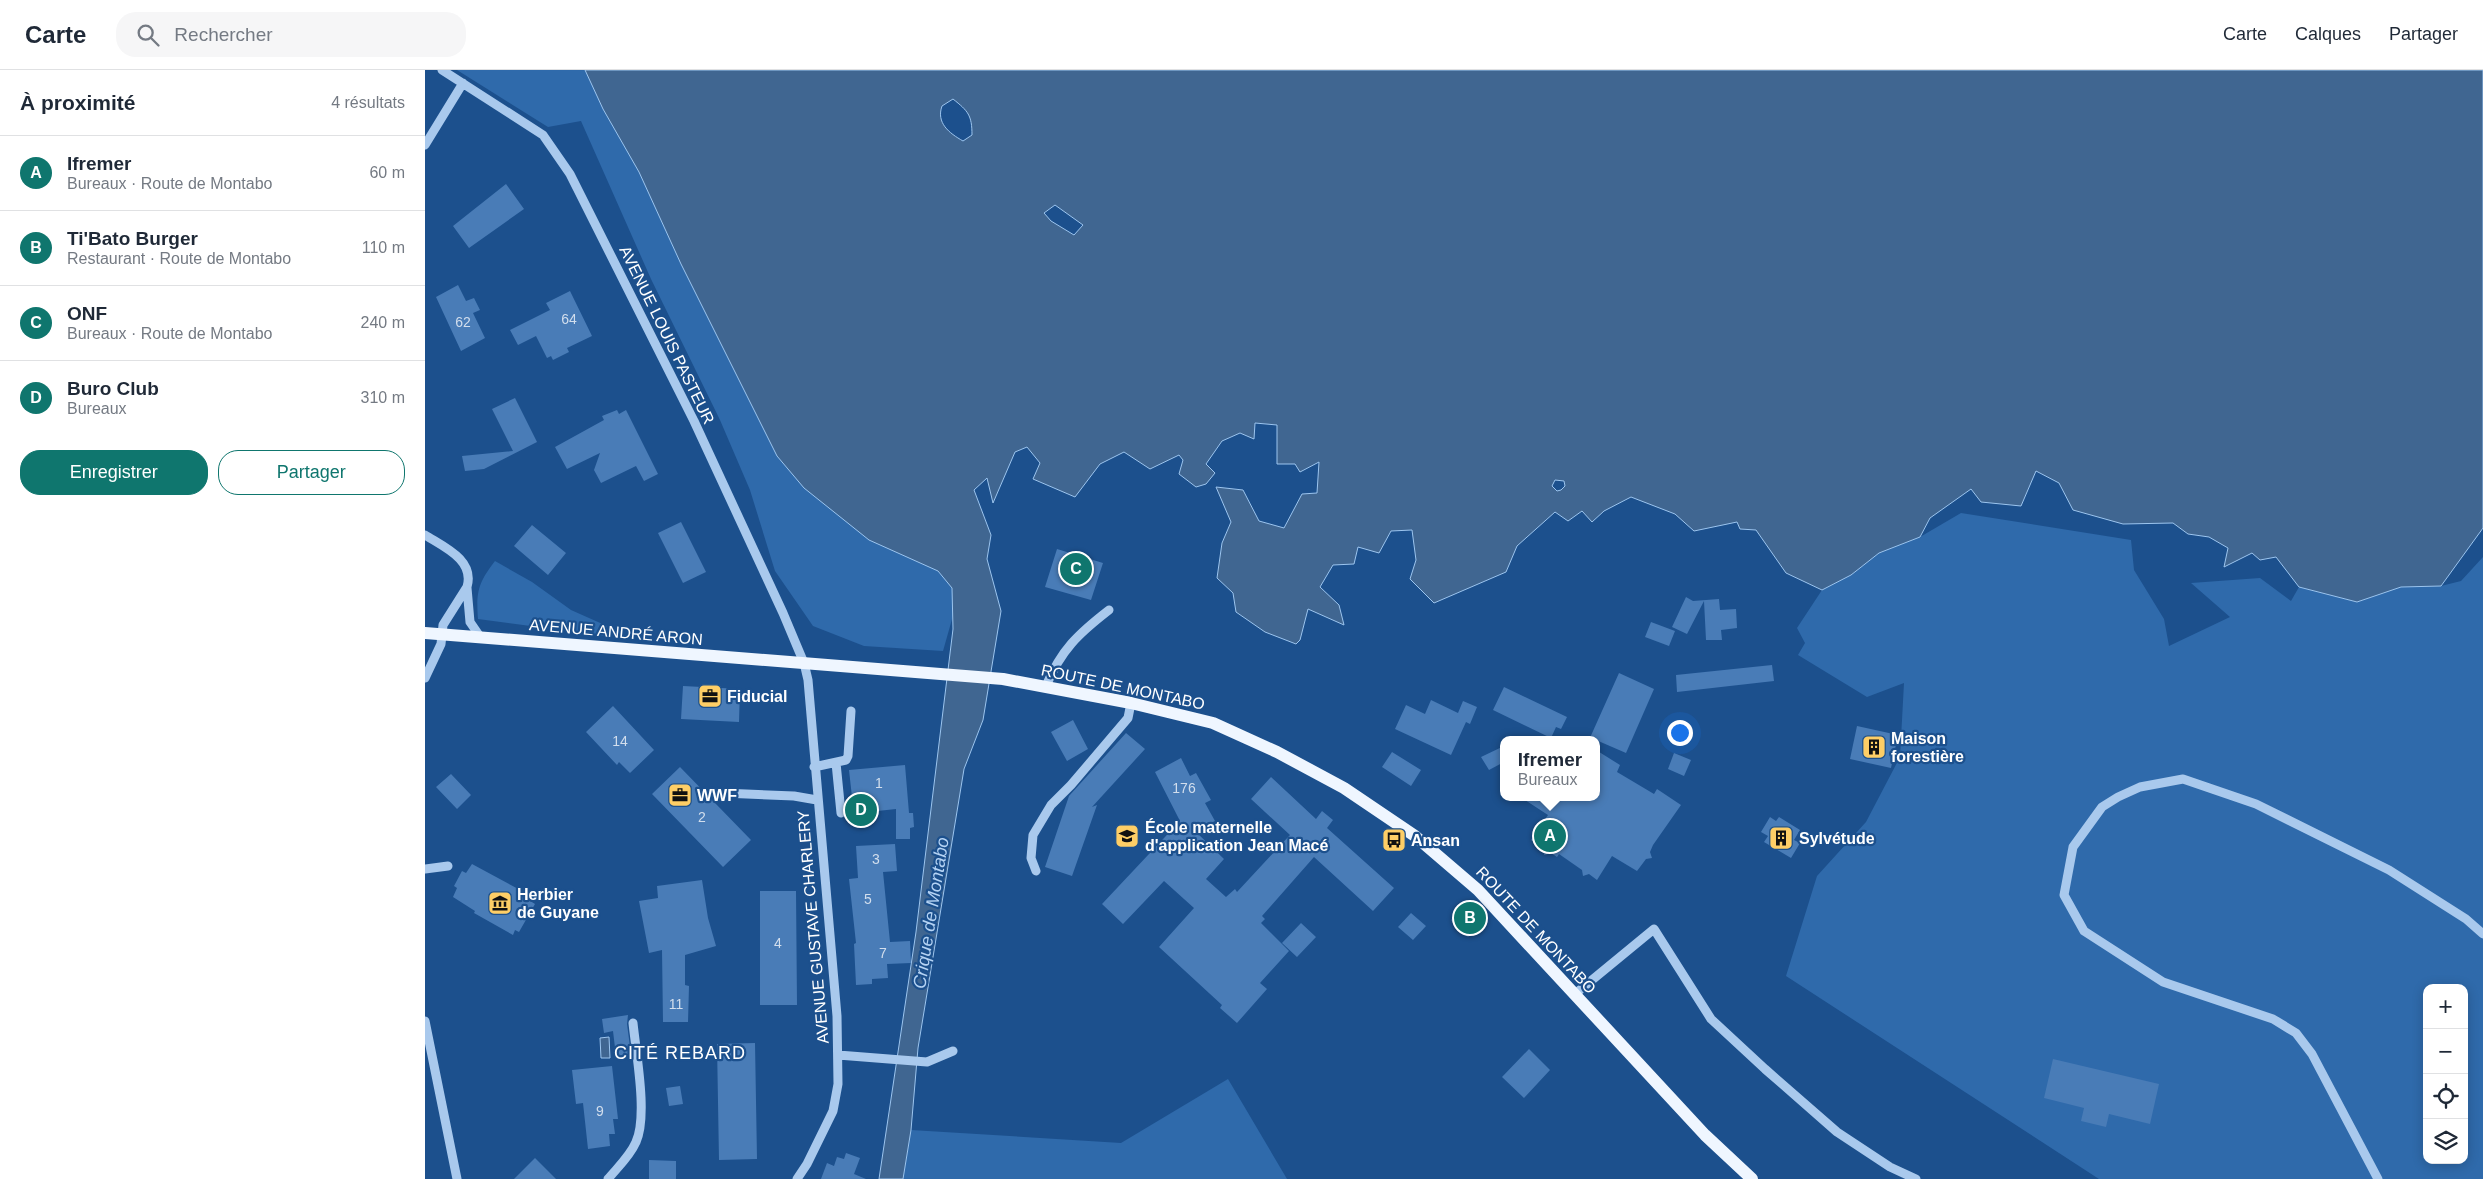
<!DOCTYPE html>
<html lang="fr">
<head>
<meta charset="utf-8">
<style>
  body { margin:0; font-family:Arial,sans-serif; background:#f6f6f7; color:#1f2937 }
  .controls { position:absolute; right:15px; bottom:15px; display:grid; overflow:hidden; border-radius:10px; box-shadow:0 2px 12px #0003 }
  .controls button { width:45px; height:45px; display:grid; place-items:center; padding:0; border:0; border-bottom:1px solid #e0e1e3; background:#fff; color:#1f2937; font:25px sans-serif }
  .you { position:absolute; left:1254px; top:662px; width:18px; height:18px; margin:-12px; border:4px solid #fff; border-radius:50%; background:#1a73e8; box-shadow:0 0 0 8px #1a73e833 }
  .badge { display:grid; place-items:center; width:32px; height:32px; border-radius:50%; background:#0f766e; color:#fff; font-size:16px; font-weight:700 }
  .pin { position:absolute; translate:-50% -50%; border:2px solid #fff; box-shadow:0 1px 5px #0006 }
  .popup { position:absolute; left:1075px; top:666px; width:100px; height:65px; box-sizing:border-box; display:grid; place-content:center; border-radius:10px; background:#fff; filter:drop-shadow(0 1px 4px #0005); font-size:16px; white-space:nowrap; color:#747a83 }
  .popup b { font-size:19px; color:#1f2937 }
  .popup::after { content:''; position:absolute; left:50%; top:100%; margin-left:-10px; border:10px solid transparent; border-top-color:#fff }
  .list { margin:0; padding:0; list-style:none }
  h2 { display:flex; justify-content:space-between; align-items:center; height:65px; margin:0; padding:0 20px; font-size:21px }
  h2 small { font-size:16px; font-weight:400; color:#747a83 }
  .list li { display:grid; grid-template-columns:32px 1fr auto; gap:15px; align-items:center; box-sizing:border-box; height:75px; padding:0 20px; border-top:1px solid #e0e1e3 }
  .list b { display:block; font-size:19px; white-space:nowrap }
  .list p { margin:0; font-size:16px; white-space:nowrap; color:#747a83 }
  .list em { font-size:16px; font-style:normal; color:#747a83 }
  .actions { display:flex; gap:10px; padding:15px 20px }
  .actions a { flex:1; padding:11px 0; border:1px solid #0f766e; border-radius:20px; text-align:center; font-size:18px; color:#0f766e }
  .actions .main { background:#0f766e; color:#fff }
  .icon { flex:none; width:28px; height:28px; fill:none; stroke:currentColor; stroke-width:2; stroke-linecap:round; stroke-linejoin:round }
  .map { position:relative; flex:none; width:2058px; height:1109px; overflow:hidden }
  header { display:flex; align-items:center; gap:30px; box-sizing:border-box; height:70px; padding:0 25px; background:#fff; border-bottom:1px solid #e0e1e3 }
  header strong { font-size:24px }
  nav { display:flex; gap:28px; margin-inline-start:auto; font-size:18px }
  .search { width:350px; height:45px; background:#f6f6f7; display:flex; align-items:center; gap:12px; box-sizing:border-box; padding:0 18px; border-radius:20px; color:#747a83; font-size:19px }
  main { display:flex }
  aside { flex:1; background:#fff }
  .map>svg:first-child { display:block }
  .green { fill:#2f6aab; fill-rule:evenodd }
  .water { fill:#406691; stroke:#9cc5ef; fill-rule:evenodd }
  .building { fill:#497cb7 }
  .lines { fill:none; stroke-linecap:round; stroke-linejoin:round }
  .minor { stroke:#a9c9ed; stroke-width:9 }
  .major { stroke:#eff6ff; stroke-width:12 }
  .labels { text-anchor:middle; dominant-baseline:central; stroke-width:4.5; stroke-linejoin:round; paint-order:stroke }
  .number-label { font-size:14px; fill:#d2deed }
  .street-label { font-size:16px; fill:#fff; stroke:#1c508d }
  .poi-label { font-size:16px; font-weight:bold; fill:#fff; stroke:#1c508d; text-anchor:start }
  .water-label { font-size:18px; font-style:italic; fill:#b5d3f4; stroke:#1c508d }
  .neighbourhood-label { font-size:18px; letter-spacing:1px; fill:#fff; stroke:#1c508d }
</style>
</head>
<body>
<header>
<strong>Carte</strong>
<div class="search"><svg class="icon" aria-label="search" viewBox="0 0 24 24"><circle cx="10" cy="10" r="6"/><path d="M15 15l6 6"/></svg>Rechercher</div>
<nav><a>Carte</a><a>Calques</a><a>Partager</a></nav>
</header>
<main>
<aside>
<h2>À proximité<small>4 résultats</small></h2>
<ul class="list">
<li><span class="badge">A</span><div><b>Ifremer</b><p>Bureaux · Route de Montabo</p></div><em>60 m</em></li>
<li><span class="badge">B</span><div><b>Ti'Bato Burger</b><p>Restaurant · Route de Montabo</p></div><em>110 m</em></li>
<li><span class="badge">C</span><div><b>ONF</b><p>Bureaux · Route de Montabo</p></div><em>240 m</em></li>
<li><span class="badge">D</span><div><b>Buro Club</b><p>Bureaux</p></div><em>310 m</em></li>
</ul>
<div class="actions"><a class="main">Enregistrer</a><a>Partager</a></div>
</aside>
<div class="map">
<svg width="2058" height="1109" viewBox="0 0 2058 1109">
  <rect width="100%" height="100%" fill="#1c508d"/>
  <path class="green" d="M32 0H257L517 382 533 528 518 581 439 576 388 556 350 501 325 420 295 350 226 209 156 51 123 57Z
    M1536 443 1706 470 1709 500 1739 549 1744 576 1805 547 1766 513 1835 508 1866 531 1874 517 1932 532 1976 517 2016 516 2036 511 2058 487V1109H1674L1361 906 1392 806 1441 752 1475 687 1479 613 1442 627 1373 585 1380 573 1372 558 1397 520 1426 505 1454 483 1495 467ZM2002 918H2039V1090H2002Z
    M70 491 107 512 146 540 182 556 181 566 53 549C51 522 53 513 70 491Z
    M803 1009 862 1109H478L486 1060 696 1073Z"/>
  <path class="water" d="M160 0H2058V458L2016 516 1976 517 1932 532 1874 517 1851 487 1835 490 1827 483 1799 497 1803 478 1784 467 1763 464 1748 453 1698 454 1648 440 1634 413 1611 401 1596 436 1556 432 1546 419 1505 448 1495 467 1454 483 1426 505 1397 520 1361 503 1331 460 1315 459 1312 452 1269 461 1250 444 1206 427 1179 441 1167 452 1157 441 1143 451 1130 442 1092 476 1081 502 1009 533 985 509 991 490 987 460 966 461 954 483 933 477 929 494 908 495 895 517 914 535 919 555 883 539 875 570 871 574 840 562 811 542 808 523 792 508 797 473 806 452 791 417 818 420 834 451 859 458 877 424 892 423 894 392 875 402 870 394H852V355L830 353 829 369 815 363 797 371 781 394 790 403 781 414 771 417 754 404 758 390 754 385 725 399 699 382 675 394 650 427 608 409 615 393 602 377 590 382 568 433 562 408 549 420 566 465 562 489 576 541 558 650 539 699 493 978 486 1060 478 1109H454L491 862 528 559 527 518 513 501 444 470 379 418 352 386 256 194 214 102 178 39ZM528 29C543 41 547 45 547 65L538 71C524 63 511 53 517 36ZM630 135 658 155 649 165 626 151 619 143ZM1130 410 1139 411 1140 416 1136 420 1132 421 1127 416Z
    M184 967 185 988H176L175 968Z"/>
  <path class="building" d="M81 114 99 139 44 178 28 156Z
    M33 215 41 231 49 228 55 240 48 243 60 268 36 281 11 227Z
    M145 221 167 266 142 278 144 282 128 290 126 286 122 288 111 266 93 275 85 260 125 240 121 233Z
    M90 328 112 372 59 399 40 401 37 386 88 381 67 339Z
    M192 340 194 344 201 340 233 404 219 411 211 396 176 413 169 400 175 383 142 399 130 377 179 350 177 346Z
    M256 452 281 502 258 513 233 463Z
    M107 455 141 483 123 505 89 476Z
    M632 479 678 493 666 530 620 517Z
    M1261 527 1268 531 1294 529 1295 540 1311 539 1312 558 1296 560 1297 570H1281L1279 531 1262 564 1247 557Z
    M1226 552 1250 561 1244 576 1220 567Z
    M1347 595 1349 611 1252 622 1251 605Z
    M1194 603 1229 619 1201 683 1171 670H1164Z
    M258 616 315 619 314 652 256 649Z
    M1079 617 1142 647 1136 659 1131 657 1126 668 1068 640Z
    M1006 630 1033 643 1038 631 1052 637 1045 654 1041 652 1026 685 970 659 981 635 1000 644Z
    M188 636 229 680 205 703 194 692 192 695 161 662Z
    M648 650 663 679 642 691 626 662Z
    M1432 656 1473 665 1466 698 1425 689Z
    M701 663 720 679 667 737 672 735 647 806 620 797 644 726Z
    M1079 676V692L1064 700 1056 687Z
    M1171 680 1195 695 1192 702 1229 724 1232 719 1256 735 1228 775 1225 782 1227 788 1221 789 1212 801 1187 786 1172 810 1164 804 1158 806 1157 800 1134 784 1132 787 1126 783 1119 785 1120 779 1106 770 1123 745 1100 730 1120 727H1171Z
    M967 682 996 700 986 716 957 697Z
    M1249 683 1266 690 1259 706 1243 699Z
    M756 688 765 706 771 703 786 730 780 733 790 751 770 761 799 789 781 809 801 827 810 819 812 822 865 765 826 729 846 707 891 749 897 741 908 750 902 758 969 818 948 841 889 787 837 846 840 849 836 853 864 881 835 913 842 919 812 953 795 938 797 935 734 877 769 838 739 811 698 854 677 834 755 751 730 702Z
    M480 695 484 743H488L489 757 485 758V769H471V739L425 744 423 727H427L424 700Z
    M255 697 326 770 298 797 227 724Z
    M26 704 46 725 32 739 11 717Z
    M1345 747 1351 751 1354 747 1375 760 1369 770 1375 773 1366 788 1339 772 1343 766 1336 762Z
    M470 774 472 801 458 802 465 872 485 871 486 893 462 894 463 908 447 909V914L431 915 429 874 431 873 424 809 433 808 431 776Z
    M47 794 110 828 107 832 110 834 94 862 90 860 88 865 49 843 50 841 28 827 32 818 29 816 37 801 41 803Z
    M277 810 283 848 291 876 260 885V915L264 916 263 952H238L237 880 224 883 214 831 233 828 232 816Z
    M335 821H371L372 935H335Z
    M1040 836 1057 854 1043 867 1026 850Z
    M986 843 1001 856 988 870 973 857Z
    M876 853 891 867 872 887 857 873Z
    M203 945 202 954 206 984 191 986 188 961 179 963 177 949Z
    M330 973 332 1089 294 1090 292 974Z
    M1104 979 1125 1000 1099 1028 1077 1007Z
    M1628 989 1734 1014 1725 1054 1684 1044 1681 1057 1656 1051 1659 1038 1619 1028Z
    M187 996 193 1049H188L190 1064H184L185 1076 163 1079 158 1033 151 1034 147 1000Z
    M255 1016 258 1034 244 1036 241 1018Z
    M421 1083 435 1088 429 1104 441 1109H396L402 1093 409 1096 412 1087 419 1089Z
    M110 1088 131 1109H89Z
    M224 1090 251 1091V1109H224Z"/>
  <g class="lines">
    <path class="minor" d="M17 0 118 65 145 104 269 351 358 543 379 593 383 610 412 946 413 1014 408 1041 382 1094 372 1109
      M0 75 38 13
      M0 465C19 477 50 490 42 517L18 555 16 574 0 608
      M42 518 45 552 56 568
      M621 616C636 580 653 564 684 540
      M411 693 416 743
      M389 697 421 690 423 686 426 641
      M298 723 369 726 392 730
      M0 799 23 796
      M611 801 606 788 608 765 626 735 646 715 703 648 706 633
      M1150 924 1229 859 1286 949 1340 999 1412 1062 1465 1097 1491 1109
      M0 951 32 1109
      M413 985 502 992 528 981
      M183 1109C193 1097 205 1086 211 1072 223 1046 211 983 208 953
      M1953 1109 1887 984 1871 963 1848 949 1738 912 1659 861 1639 825 1648 777 1677 737 1693 727 1715 717 1758 709 1831 734 1964 800 2041 849 2058 864"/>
    <path class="major" d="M0 563 578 609 706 633 788 653 852 682 919 718 990 766 1053 820 1280 1065 1327 1109"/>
  </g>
  <defs>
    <g id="office-square" transform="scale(1.25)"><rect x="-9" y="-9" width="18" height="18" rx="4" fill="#fece66" stroke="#1c508d"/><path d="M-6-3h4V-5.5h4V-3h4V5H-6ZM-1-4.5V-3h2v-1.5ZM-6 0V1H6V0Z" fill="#111"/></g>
    <g id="building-square" transform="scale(1.25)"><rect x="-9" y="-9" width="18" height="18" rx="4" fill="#fece66" stroke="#1c508d"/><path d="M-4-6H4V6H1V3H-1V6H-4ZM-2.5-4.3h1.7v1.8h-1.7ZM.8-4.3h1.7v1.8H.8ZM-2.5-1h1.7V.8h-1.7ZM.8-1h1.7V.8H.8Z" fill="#111"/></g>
    <g id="school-square" transform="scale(1.25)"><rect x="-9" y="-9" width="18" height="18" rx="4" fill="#fece66" stroke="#1c508d"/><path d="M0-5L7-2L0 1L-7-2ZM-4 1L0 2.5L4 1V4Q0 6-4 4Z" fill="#111"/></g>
    <g id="bus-square" transform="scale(1.25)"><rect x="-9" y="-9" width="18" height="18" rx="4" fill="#fece66" stroke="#1c508d"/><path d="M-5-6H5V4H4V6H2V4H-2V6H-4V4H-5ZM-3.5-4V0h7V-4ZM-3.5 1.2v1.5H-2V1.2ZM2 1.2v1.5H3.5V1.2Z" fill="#111"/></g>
    <g id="museum-square" transform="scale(1.25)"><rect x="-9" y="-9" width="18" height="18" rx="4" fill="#fece66" stroke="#1c508d"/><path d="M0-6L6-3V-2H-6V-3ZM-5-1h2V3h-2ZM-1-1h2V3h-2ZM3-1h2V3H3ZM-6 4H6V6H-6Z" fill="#111"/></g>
  </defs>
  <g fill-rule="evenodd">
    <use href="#office-square" x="285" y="626"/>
    <use href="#building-square" x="1449" y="677"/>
    <use href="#office-square" x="255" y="725"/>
    <use href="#school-square" x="702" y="766"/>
    <use href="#building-square" x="1356" y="768"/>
    <use href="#bus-square" x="969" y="770"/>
    <use href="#museum-square" x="75" y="833"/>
  </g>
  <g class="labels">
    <g class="number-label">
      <text x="144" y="249">64</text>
      <text x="38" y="252">62</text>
      <text x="195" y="671">14</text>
      <text x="454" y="713">1</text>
      <text x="759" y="718">176</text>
      <text x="277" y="747">2</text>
      <text x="451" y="789">3</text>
      <text x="443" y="829">5</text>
      <text x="353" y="873">4</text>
      <text x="458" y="883">7</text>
      <text x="251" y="934">11</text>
      <text x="175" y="1041">9</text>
    </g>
    <g class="street-label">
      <text transform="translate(242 265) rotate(64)">AVENUE LOUIS PASTEUR</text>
      <text transform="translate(191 562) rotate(5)">AVENUE ANDRÉ ARON</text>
      <text transform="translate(698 617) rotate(12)">ROUTE DE MONTABO</text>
      <text transform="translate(388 857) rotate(-95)">AVENUE GUSTAVE CHARLERY</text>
      <text transform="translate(1111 860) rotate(47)">ROUTE DE MONTABO</text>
    </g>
    <g class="poi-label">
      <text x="302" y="626">Fiducial</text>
      <text x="1466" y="668">Maison<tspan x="1466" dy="18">forestière</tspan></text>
      <text x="272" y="725">WWF</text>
      <text x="720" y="757">École maternelle<tspan x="720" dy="18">d'application Jean Macé</tspan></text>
      <text x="1374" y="768">Sylvétude</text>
      <text x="986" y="770">Ansan</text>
      <text x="92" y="824">Herbier<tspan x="92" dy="18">de Guyane</tspan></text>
    </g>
    <g class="water-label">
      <text transform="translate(506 843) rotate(-81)">Crique de Montabo</text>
    </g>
    <g class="neighbourhood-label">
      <text x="255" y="983">CITÉ REBARD</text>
    </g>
  </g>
</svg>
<div class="controls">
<button>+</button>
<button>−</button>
<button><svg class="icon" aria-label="locate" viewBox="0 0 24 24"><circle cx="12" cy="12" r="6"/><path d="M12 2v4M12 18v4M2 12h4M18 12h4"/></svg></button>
<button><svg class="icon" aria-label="layers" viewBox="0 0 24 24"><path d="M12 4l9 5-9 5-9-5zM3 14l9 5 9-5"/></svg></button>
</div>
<div class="you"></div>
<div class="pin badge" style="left:1125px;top:766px">A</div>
<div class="popup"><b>Ifremer</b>Bureaux</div>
<div class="pin badge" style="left:1045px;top:848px">B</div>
<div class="pin badge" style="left:651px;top:499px">C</div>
<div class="pin badge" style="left:436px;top:740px">D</div>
</div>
</main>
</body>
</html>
